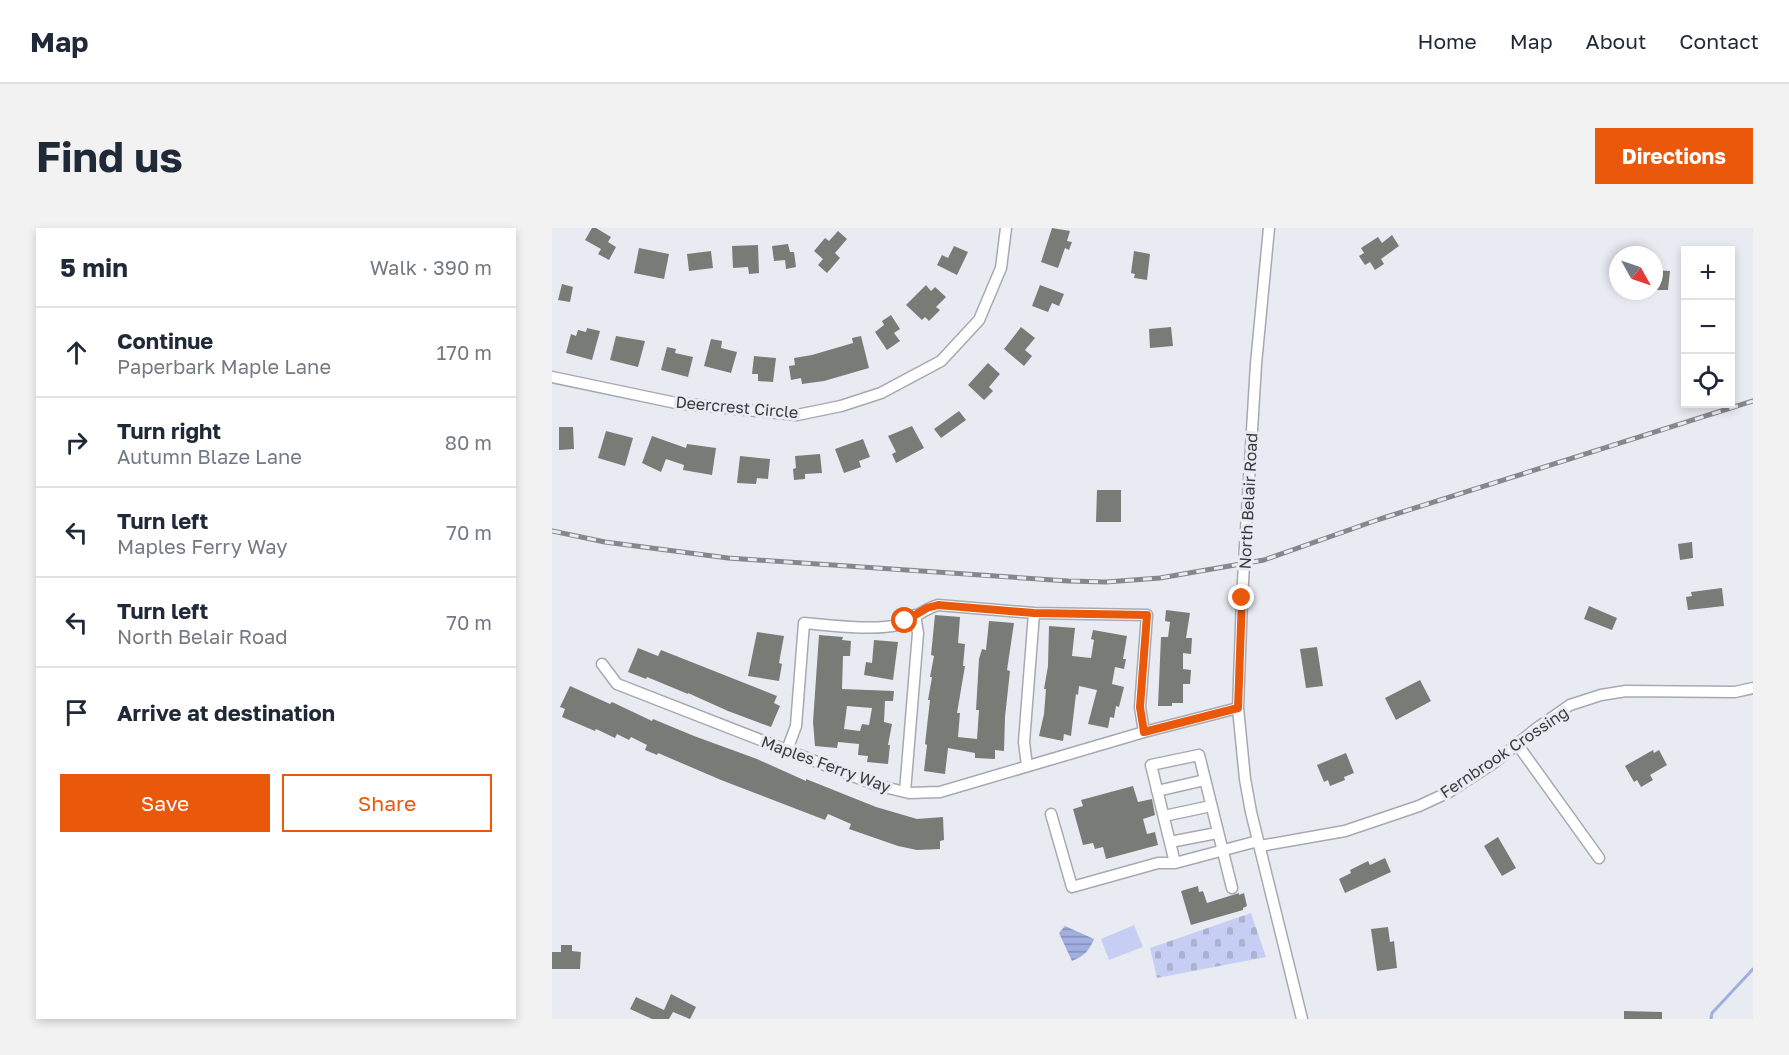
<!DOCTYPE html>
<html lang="en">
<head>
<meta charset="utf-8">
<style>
  body { margin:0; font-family:"Golos Text",sans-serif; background:#f2f2f3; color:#1f2937 }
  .controls { position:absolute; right:18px; top:18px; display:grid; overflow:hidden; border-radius:0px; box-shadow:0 3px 9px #0003 }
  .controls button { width:54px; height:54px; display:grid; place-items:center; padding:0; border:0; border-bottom:2px solid #e0e1e3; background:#fff; color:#1f2937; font:30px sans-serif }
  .compass { position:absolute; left:1057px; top:18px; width:54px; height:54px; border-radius:50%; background:#fff; box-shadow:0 3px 9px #0003; rotate:130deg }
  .stop { position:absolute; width:18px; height:18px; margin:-14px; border:4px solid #ea580c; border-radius:50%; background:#fff }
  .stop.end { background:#ea580c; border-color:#fff; box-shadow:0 2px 6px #0008 }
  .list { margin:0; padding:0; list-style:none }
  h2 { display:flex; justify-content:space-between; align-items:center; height:78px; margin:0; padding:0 24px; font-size:26px }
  h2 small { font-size:20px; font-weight:400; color:#747a83 }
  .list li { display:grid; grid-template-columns:39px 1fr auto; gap:18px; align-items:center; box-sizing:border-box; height:90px; padding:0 24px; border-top:2px solid #e0e1e3 }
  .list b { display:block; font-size:22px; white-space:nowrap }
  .list p { margin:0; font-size:20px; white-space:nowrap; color:#747a83 }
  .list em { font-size:20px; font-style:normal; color:#747a83 }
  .actions { display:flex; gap:12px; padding:18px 24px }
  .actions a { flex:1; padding:14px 0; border:2px solid #ea580c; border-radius:0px; text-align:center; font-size:21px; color:#ea580c }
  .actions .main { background:#ea580c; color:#fff }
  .icon { flex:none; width:33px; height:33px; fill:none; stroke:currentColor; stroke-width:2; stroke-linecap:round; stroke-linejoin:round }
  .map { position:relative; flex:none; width:1201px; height:791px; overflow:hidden; border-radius:0px }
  header { display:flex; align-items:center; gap:36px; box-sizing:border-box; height:84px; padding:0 30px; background:#fff; border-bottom:2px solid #e0e1e3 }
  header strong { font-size:28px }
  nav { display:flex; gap:33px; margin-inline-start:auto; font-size:21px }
  .intro { display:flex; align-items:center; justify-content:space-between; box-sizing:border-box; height:144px; padding:0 36px }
  h1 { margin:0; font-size:42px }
  .button { padding:15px 27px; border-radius:0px; background:#ea580c; color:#fff; font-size:21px; font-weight:700 }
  main { display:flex; gap:36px; padding:0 36px }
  aside { flex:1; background:#fff; border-radius:0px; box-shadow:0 3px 9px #0003 }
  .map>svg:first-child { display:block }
  .cemetery { fill:url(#cemetery-stones) }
  .park { fill:#c6cff3 }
  .water { fill:url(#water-rules) }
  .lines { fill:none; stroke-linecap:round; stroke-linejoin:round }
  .stream { stroke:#a1aee0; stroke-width:3 }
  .building { fill:#787c76; fill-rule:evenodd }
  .minor-casing { stroke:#a7a9b0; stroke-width:13 }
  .minor { stroke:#fff; stroke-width:10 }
  .rail-casing { stroke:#85878b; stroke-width:5 }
  .rail { stroke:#e8ebf2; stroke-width:3; stroke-dasharray:9; stroke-linecap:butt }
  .minor-bridge-casing { stroke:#a7a9b0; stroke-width:13; stroke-linecap:butt }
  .minor-bridge { stroke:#fff; stroke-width:10 }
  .route { stroke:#ea580c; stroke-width:8 }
  .labels { text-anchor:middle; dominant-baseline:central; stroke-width:6; stroke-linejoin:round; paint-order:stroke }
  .street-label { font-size:16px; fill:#3a3a3d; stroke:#e8ebf2 }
</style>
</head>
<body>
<header>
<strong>Map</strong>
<nav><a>Home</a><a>Map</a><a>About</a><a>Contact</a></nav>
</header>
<div class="intro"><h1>Find us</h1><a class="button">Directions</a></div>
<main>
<aside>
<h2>5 min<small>Walk · 390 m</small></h2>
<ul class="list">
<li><svg class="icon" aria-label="ahead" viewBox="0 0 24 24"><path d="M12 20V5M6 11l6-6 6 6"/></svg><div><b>Continue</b><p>Paperbark Maple Lane</p></div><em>170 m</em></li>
<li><svg class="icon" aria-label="right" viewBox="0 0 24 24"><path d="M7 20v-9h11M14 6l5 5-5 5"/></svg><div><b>Turn right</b><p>Autumn Blaze Lane</p></div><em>80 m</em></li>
<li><svg class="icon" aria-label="left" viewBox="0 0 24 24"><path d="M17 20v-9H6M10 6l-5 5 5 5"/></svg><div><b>Turn left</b><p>Maples Ferry Way</p></div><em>70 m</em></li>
<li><svg class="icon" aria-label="left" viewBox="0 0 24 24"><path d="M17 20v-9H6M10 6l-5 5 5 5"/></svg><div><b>Turn left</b><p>North Belair Road</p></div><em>70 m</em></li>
<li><svg class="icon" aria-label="arrive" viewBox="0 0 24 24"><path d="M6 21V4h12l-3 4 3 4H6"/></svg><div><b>Arrive at destination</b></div></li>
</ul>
<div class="actions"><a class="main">Save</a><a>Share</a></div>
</aside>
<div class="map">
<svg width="1201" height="791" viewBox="0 0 1201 791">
  <defs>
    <pattern id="cemetery-stones" width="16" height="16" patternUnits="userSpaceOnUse" patternTransform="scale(1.5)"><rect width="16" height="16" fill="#c6cff3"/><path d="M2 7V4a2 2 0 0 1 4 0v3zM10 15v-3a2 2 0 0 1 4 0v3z" fill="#abb2d1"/></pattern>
    <pattern id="water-rules" width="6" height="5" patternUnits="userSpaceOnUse" patternTransform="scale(1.5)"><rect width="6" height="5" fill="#a1aee0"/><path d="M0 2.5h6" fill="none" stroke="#848fb7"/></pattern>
  </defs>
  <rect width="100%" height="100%" fill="#e8ebf2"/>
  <path class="cemetery" d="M699 685 714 729 605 750 598 720Z"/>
  <path class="park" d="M582 697 591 719 557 732 549 711Z"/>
  <path class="water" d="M513 698 542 711C537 723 532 728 520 733L507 705Z"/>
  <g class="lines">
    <path class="stream" d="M1159 791 1160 785 1201 741"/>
  </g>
  <path class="building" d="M40 0H44L59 9 56 14 64 19 57 32 46 26 49 21 33 12Z
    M500 0 518 3 515 13 520 14 517 22 513 20 506 40 489 34Z
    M286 3 295 11 283 25 288 30 275 45 266 37 271 31 262 23 273 10 277 13Z
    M840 7 847 18 829 31 832 36 823 42 818 34 813 37 807 28 812 25 809 20 826 9 830 15Z
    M236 16 238 24H242L244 39 234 41 233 32 222 33 220 18Z
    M206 17 207 45 197 46 196 39 181 40 180 18Z
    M402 18 416 24 405 47 385 37 390 27 396 30Z
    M87 20 117 26 112 51 82 45Z
    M159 23 161 40 137 43 135 26Z
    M582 23 598 26 595 52 582 50 583 46 579 45Z
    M1102 42 1118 43 1116 62H1102Z
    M10 56 21 59 18 74 6 72Z
    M374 57 379 63 383 59 394 69 384 79 388 82 377 93 373 89 370 92 354 77Z
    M488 57 512 66 507 78 500 75 496 84 480 78Z
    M339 87 348 101 342 105 348 113 335 122 323 104 332 97 330 93Z
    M469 99 483 110 473 122 480 128 472 138 452 121Z
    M619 99 621 118 598 120 597 101Z
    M35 100 48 103 40 132 14 125 19 106 24 108 26 102 34 104Z
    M64 108 93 113 86 139 58 132Z
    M309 108 317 140 272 153 250 156 249 150 239 152 237 138 243 137 242 130 260 127 301 115 300 110Z
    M159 111 170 113 169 120 185 124 179 145 152 138Z
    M115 119 124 121 123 125 141 129 136 149 109 142Z
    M202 128 224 130 221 154 206 153V146H200Z
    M436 135 448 146 437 159 441 163 432 172 416 157Z
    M407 183 414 192 389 210 382 201Z
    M360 198 372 220 344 235 340 226 344 224 336 208Z
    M7 199H21L22 221 7 222Z
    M54 203 81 210 73 238 46 230Z
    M100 208 134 220 135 216 164 220 160 247 131 242 132 237 114 231 109 244 90 235Z
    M311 211 318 229 307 233 309 239 292 245 283 221Z
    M268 226 270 245 253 246V251L242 252 241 241 244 240 243 228Z
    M188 228 218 231 216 251 205 250 204 256 185 255Z
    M545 262H569V294H544Z
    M1140 314 1141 330 1128 332 1126 316Z
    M1170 360 1172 378 1136 382 1134 369 1140 368 1139 364Z
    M1037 378 1065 390 1060 402 1032 391Z
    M614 382 638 385 634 410H640L639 426 631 425V441L639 442 638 456H631V475H620V478H606L609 409H616L618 394 613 393Z
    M383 387 408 389 406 415 413 416 411 438H413L405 485H408L406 509 425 511 427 482H424L427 431 430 421 434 422 437 393 462 395 455 442 458 443 453 489 452 523 443 522V531L423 530V525L396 520 393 546 372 543 375 517 373 516 378 472H376L380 449H378L382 428 379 427Z
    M497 398 523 400 520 428 539 430 542 412 539 411 541 402 575 408 571 431H574L572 441 563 439 560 456 572 459 567 479 564 478 562 490 558 489 556 500 536 496 545 462 527 458 526 467 524 466 519 508 512 506 511 513 487 508 492 486 494 461H492L496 438Z
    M205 404 232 408 227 435 230 436 227 453 196 448Z
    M267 407 291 409 290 412 299 413 298 428H291L290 461 342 463 341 473H333L332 494 340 496 336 517H338L336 536 315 534 316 528 306 527 307 516 286 514 285 520 263 518 261 494ZM295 478 320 480 317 497 310 496 308 503 292 501Z
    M322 412 346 414 341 452 312 447 314 434 320 435Z
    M765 419 771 458 754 460 748 421Z
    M86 420 106 428 109 422 225 468 222 475 228 478 219 499 176 483 136 465V466L95 449 94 451 76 444Z
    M868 452 879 473 844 492 833 470Z
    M18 458 58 476 60 474 100 493 101 491 142 508 205 531 254 553V551L324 579 365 591 391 589 392 612 388 613V621L365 622 346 618 297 601 299 596 276 586 273 592 169 552 106 525 105 527 93 522 95 517 79 509 77 512 65 506 63 510 44 501 43 503 10 489 13 481 8 479Z
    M1101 522 1102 525 1107 522 1115 537 1098 547 1101 552 1089 559 1085 552 1082 554 1073 538Z
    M794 525 802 545 792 549 793 552 778 558 776 552 772 554 765 537Z
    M581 558 586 574 600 571 603 587 591 591 595 606 603 604 606 617 554 631 551 619 543 621 541 615 531 617 521 581 531 578 529 572Z
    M946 609 964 640 950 648 932 618Z
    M833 630 839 644 793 665 787 651 799 645 798 642 816 633 818 637Z
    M646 658 647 664 651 663 655 675 687 665V667L692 665 695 678 691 680V682L639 697 629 663Z
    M836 699 838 714 842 713 845 740 825 743 819 701Z
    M9 717H20V723L29 724 28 741H0V724H9Z
    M119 766 144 779 138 791 121 784 117 791H100L78 781 84 769 112 782Z
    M1072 783 1110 784V791H1072Z"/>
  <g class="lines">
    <g class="minor-casing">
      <path id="minor" d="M0 149 124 175 245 187 289 178 329 165 389 133 427 92 449 40 454 0
        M694 302 704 136 717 0
        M690 371 686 480 693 551 699 584 750 791
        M50 436 65 456 324 557 357 565 388 564 592 504 686 480
        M965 516 1047 630
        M235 522 244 498 252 395C276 397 323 403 345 397 360 393 371 381 386 377L482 385 595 387 588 479 592 504
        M475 538 472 514 482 385
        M605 563 653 552
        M353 564 366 405 363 387
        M499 586 520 659 606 635H623L706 613
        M612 588 659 578
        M618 614 665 605
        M708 618 793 603 867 578 897 564 943 534 985 500 1018 477 1049 467 1074 463 1183 464 1201 460
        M623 635 599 537 647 527 680 660"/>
    </g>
    <use href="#minor" class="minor"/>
    <g class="rail-casing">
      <path id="rail" d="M0 303 53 314 176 330 516 353 554 354 608 350 712 332 828 291 1201 173"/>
    </g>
    <use href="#rail" class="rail"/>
    <g class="minor-bridge-casing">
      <path id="minor-bridge" d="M690 371 694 302"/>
    </g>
    <use href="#minor-bridge" class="minor-bridge"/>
  </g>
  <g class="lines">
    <path class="route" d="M353 393 375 380 386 377 482 385 595 387 588 479 592 504 686 480 690 370"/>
  </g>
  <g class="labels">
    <g class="street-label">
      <text transform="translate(185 179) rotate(5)">Deercrest Circle</text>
      <text transform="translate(696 273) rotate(-87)">North Belair Road</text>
      <text transform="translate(952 524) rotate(-34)">Fernbrook Crossing</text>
      <text transform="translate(274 536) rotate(20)">Maples Ferry Way</text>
    </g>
  </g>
</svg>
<div class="controls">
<button>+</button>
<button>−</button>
<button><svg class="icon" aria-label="locate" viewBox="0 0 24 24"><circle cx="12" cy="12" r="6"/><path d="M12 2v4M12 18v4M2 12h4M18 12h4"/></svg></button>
</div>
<svg class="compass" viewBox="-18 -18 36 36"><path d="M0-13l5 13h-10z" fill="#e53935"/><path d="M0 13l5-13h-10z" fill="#747a83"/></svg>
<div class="stop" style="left:353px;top:393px"></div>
<div class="stop end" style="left:690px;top:370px"></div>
</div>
</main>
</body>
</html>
